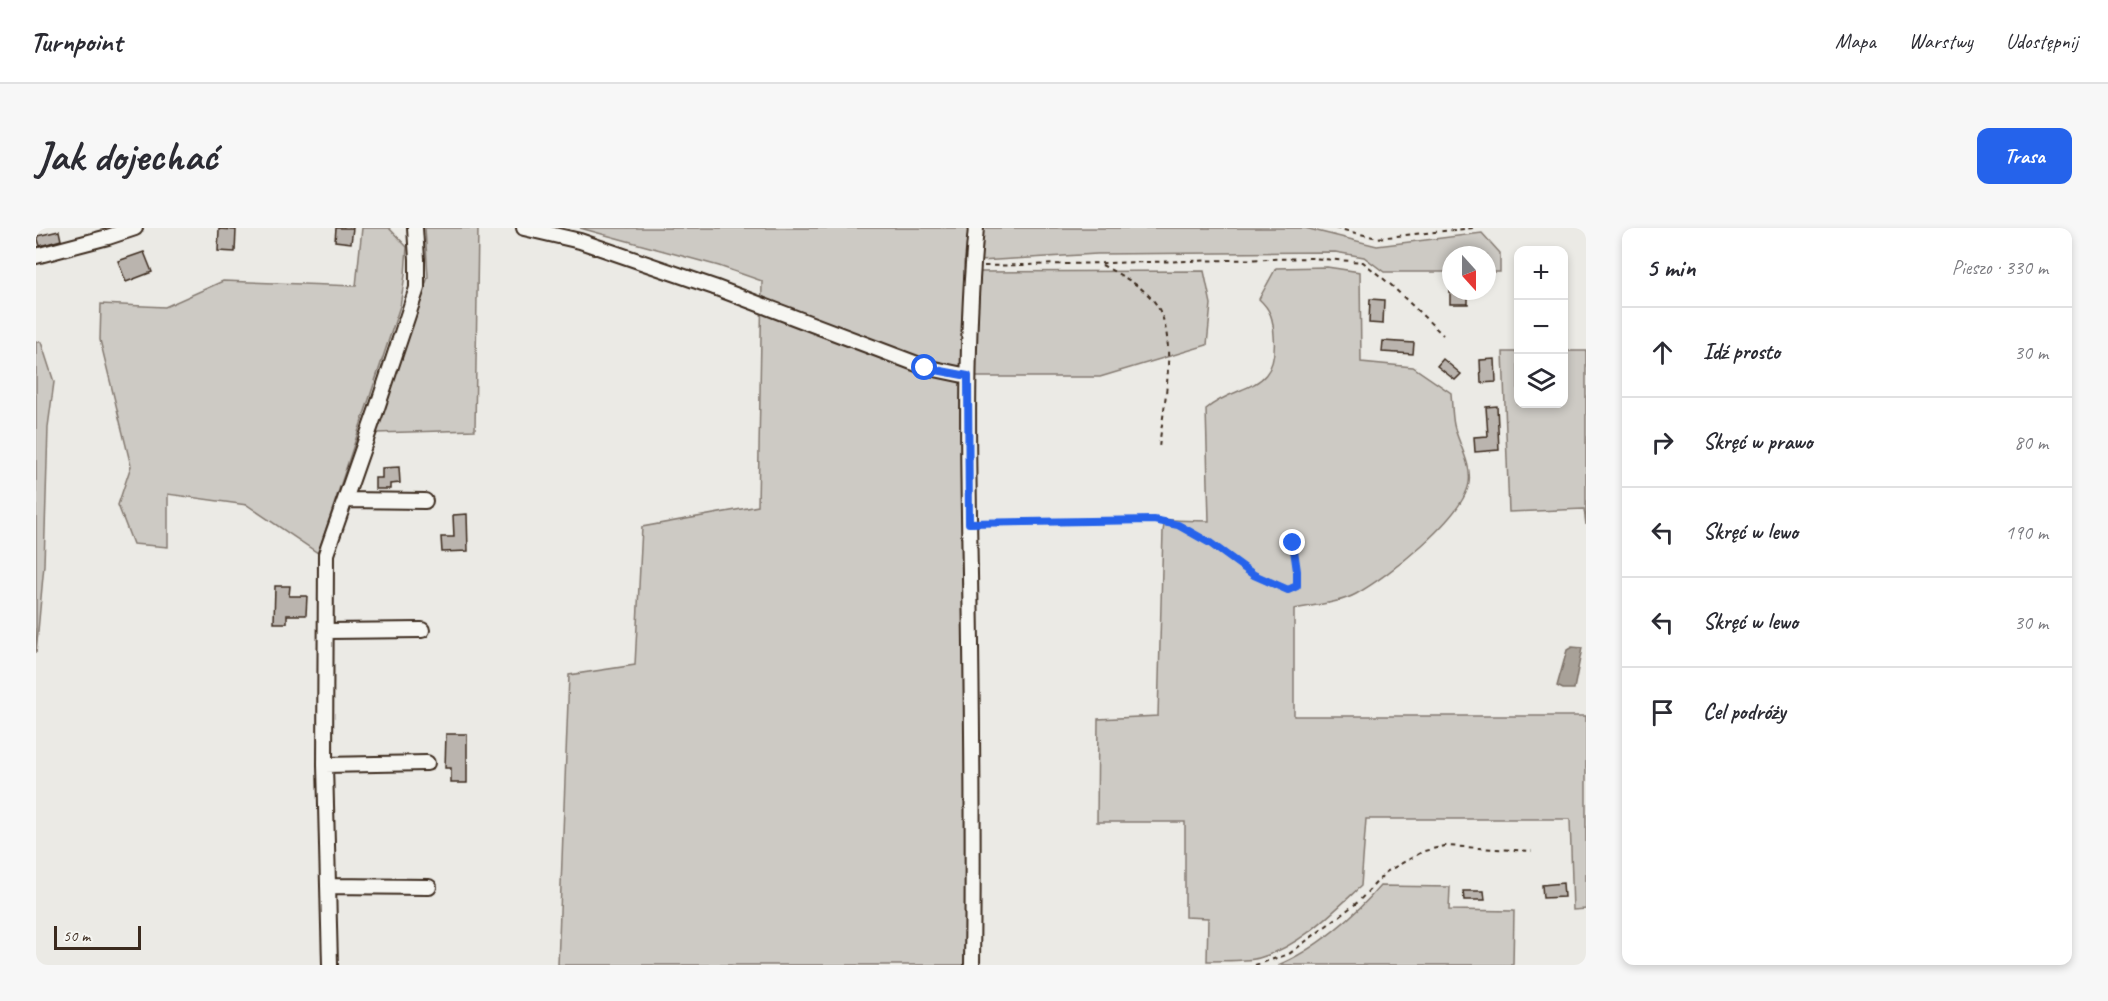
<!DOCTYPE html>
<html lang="pl">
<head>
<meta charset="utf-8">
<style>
  body { margin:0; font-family:Caveat,sans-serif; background:#f7f7f7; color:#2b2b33 }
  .controls { position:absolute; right:18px; top:18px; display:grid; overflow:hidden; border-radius:12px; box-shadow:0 3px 9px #0003 }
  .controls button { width:54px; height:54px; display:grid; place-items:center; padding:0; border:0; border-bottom:2px solid #e1e1e2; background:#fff; color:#2b2b33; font:30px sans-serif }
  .compass { position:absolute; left:1406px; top:18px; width:54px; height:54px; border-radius:50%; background:#fff; box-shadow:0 3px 9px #0003; rotate:159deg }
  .scale { position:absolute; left:18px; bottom:15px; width:87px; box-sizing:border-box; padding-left:6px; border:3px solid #3b2a1e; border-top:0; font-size:16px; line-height:21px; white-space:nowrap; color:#3b2a1e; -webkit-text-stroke:4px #f6f6f2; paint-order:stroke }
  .stop { position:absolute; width:18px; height:18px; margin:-14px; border:4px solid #2563eb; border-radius:50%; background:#fff }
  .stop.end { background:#2563eb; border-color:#fff; box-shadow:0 2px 6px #0008 }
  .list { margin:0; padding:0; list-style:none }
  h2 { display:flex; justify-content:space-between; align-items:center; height:78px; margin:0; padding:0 24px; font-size:26px }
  h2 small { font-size:20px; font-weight:400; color:#7c7c81 }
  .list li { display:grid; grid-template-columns:39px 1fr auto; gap:18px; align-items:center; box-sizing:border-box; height:90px; padding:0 24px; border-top:2px solid #e1e1e2 }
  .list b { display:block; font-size:22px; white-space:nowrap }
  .list em { font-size:20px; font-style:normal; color:#7c7c81 }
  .icon { flex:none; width:33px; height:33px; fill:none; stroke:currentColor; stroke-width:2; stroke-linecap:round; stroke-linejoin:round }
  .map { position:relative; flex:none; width:1550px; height:737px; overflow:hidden; border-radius:12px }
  header { display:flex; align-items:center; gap:36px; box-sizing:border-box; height:84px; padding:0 30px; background:#fff; border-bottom:2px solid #e1e1e2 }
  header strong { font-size:28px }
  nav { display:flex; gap:33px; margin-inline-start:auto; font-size:21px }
  .intro { display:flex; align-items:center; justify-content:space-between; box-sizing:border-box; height:144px; padding:0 36px }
  h1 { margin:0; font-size:42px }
  .button { padding:15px 27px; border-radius:12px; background:#2563eb; color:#fff; font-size:21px; font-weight:700 }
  main { display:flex; gap:36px; padding:0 36px }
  aside { flex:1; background:#fff; border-radius:12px; box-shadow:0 3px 9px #0003 }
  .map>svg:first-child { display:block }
  .green { fill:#cdcac4; stroke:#847a71; stroke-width:1.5 }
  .water { fill:#a8a198; stroke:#7c7167; stroke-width:1.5 }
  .building { fill:#bab4ae; stroke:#3b2a1e; stroke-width:1.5 }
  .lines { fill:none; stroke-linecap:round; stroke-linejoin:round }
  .minor-casing { stroke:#3b2a1e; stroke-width:18 }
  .path { stroke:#3b2a1e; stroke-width:2; stroke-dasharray:4.5 4.5; stroke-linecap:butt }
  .minor { stroke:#f6f6f2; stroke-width:14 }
  .route { stroke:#2563eb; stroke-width:8 }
</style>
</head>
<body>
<header>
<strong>Turnpoint</strong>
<nav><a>Mapa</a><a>Warstwy</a><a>Udostępnij</a></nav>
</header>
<div class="intro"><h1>Jak dojechać</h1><a class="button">Trasa</a></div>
<main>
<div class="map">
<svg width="1550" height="737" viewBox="0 0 1550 737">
  <rect width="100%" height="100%" fill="#ebeae5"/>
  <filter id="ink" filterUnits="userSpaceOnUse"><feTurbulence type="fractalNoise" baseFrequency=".0167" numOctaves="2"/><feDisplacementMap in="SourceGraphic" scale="12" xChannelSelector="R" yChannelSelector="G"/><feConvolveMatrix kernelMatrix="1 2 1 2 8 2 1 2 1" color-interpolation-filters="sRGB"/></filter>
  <g filter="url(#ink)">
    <path class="green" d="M326 0H353L371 19 369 47 364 78 282 325 211 277 132 266V319L97 316 82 277 95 238 64 112 65 76 129 79 187 53 320 58Z
      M389 0H442L439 202 340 205 392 49Z
      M544 0H1269L1341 18 1446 5 1464 25V44H1451V27H1415V44H1348L1328 29 1299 24 1061 26 928 34 929 737H522L533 447 599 437 606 299 722 278 726 53 683 38Z
      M1291 39 1324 44 1325 134 1377 139 1415 165C1416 176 1416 187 1418 197 1422 215 1436 236 1433 255 1427 290 1351 349 1320 366 1304 375 1277 377 1258 381V488H1550V681L1537 682 1534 591H1330L1325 658C1296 685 1263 719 1223 730 1208 734 1187 732 1171 733L1172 690 1149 689V594H1061L1062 491 1122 488 1127 303 1129 292 1173 293 1170 181C1203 153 1243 167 1238 107 1237 91 1235 82 1223 71L1240 40Z
      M1168 43 1175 76 1171 117 1064 149H939L944 44Z
      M0 114H5L18 154 12 199 8 337 0 425Z
      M1528 123H1550V297L1548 281 1473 284 1467 124H1482V176H1528Z
      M1344 658 1414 659 1413 682 1478 683 1477 737H1242C1277 723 1320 687 1344 658Z"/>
    <path class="water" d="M1536 419 1546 420 1538 461H1527L1521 458 1531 422Z"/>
    <path class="building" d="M300 0H317L315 15 299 13Z
      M183 1 200 2 199 24 182 23Z
      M23 3 25 12 4 18 1 8Z
      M108 24 116 44 90 54 82 33Z
      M1414 63H1432V76H1414Z
      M1334 71 1348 72 1347 96 1333 95Z
      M1347 113 1378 115 1377 126 1346 124Z
      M1407 131 1425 146 1419 152 1401 138Z
      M1459 131 1460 154 1445 155 1444 132Z
      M1461 178 1463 222 1439 224 1438 209 1452 208 1450 179Z
      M363 239 364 255 354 256V261H339V250H346V240Z
      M431 286 432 323 406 324 405 309H418L417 287Z
      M239 358H254L253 368H271L270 387H251V395H238Z
      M410 506H431V555H415V540H409Z
      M1527 655 1528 669 1507 670 1506 657Z
      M1427 663H1448L1449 672H1428Z"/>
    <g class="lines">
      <g class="minor-casing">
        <path id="minor" d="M488 0 544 13 678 59 889 139 932 148
          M0 28 72 9 99 0
          M310 272 389 273
          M291 403 386 402
          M289 537 391 535
          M292 658 393 659
          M294 737 289 537 290 326 340 183 381 60V31L379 0
          M936 737C938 606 936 476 934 346 932 231 929 115 940 0"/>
      </g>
      <path class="path" d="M1299 0 1341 10 1437 0
        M1066 37C1084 47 1102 55 1116 71 1145 103 1127 180 1123 220
        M948 38 1275 30 1327 34 1355 57 1407 107
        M945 295 1118 292 1142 297 1174 315 1218 347 1252 362 1261 358V343L1257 315
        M1219 737 1253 726 1322 674 1350 644 1388 623 1409 618 1496 623"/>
      <use href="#minor" class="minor"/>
    </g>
  </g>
  <g class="lines" filter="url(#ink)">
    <path class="route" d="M889 140 932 148 933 295 1118 292 1142 297 1174 315 1218 347 1252 362 1261 358V343L1257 315"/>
  </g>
</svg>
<div class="controls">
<button>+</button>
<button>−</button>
<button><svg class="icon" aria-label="layers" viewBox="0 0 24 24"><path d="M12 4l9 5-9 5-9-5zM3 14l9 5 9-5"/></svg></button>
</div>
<svg class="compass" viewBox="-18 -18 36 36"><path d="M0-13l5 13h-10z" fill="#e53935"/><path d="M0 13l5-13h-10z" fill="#7c7c81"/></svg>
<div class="scale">50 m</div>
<div class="stop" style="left:889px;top:140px"></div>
<div class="stop end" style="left:1257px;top:315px"></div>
</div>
<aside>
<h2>5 min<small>Pieszo · 330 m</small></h2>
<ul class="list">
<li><svg class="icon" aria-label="ahead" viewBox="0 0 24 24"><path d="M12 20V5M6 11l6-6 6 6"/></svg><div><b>Idź prosto</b></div><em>30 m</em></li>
<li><svg class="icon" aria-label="right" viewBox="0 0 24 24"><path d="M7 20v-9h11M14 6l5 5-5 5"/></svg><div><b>Skręć w prawo</b></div><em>80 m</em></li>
<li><svg class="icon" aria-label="left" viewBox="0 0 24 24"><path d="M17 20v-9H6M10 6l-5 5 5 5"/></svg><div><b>Skręć w lewo</b></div><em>190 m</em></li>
<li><svg class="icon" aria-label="left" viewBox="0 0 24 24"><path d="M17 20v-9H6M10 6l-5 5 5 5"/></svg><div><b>Skręć w lewo</b></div><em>30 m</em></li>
<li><svg class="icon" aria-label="arrive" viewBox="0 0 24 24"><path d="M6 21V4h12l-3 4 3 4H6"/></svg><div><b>Cel podróży</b></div></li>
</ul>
</aside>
</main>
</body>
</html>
